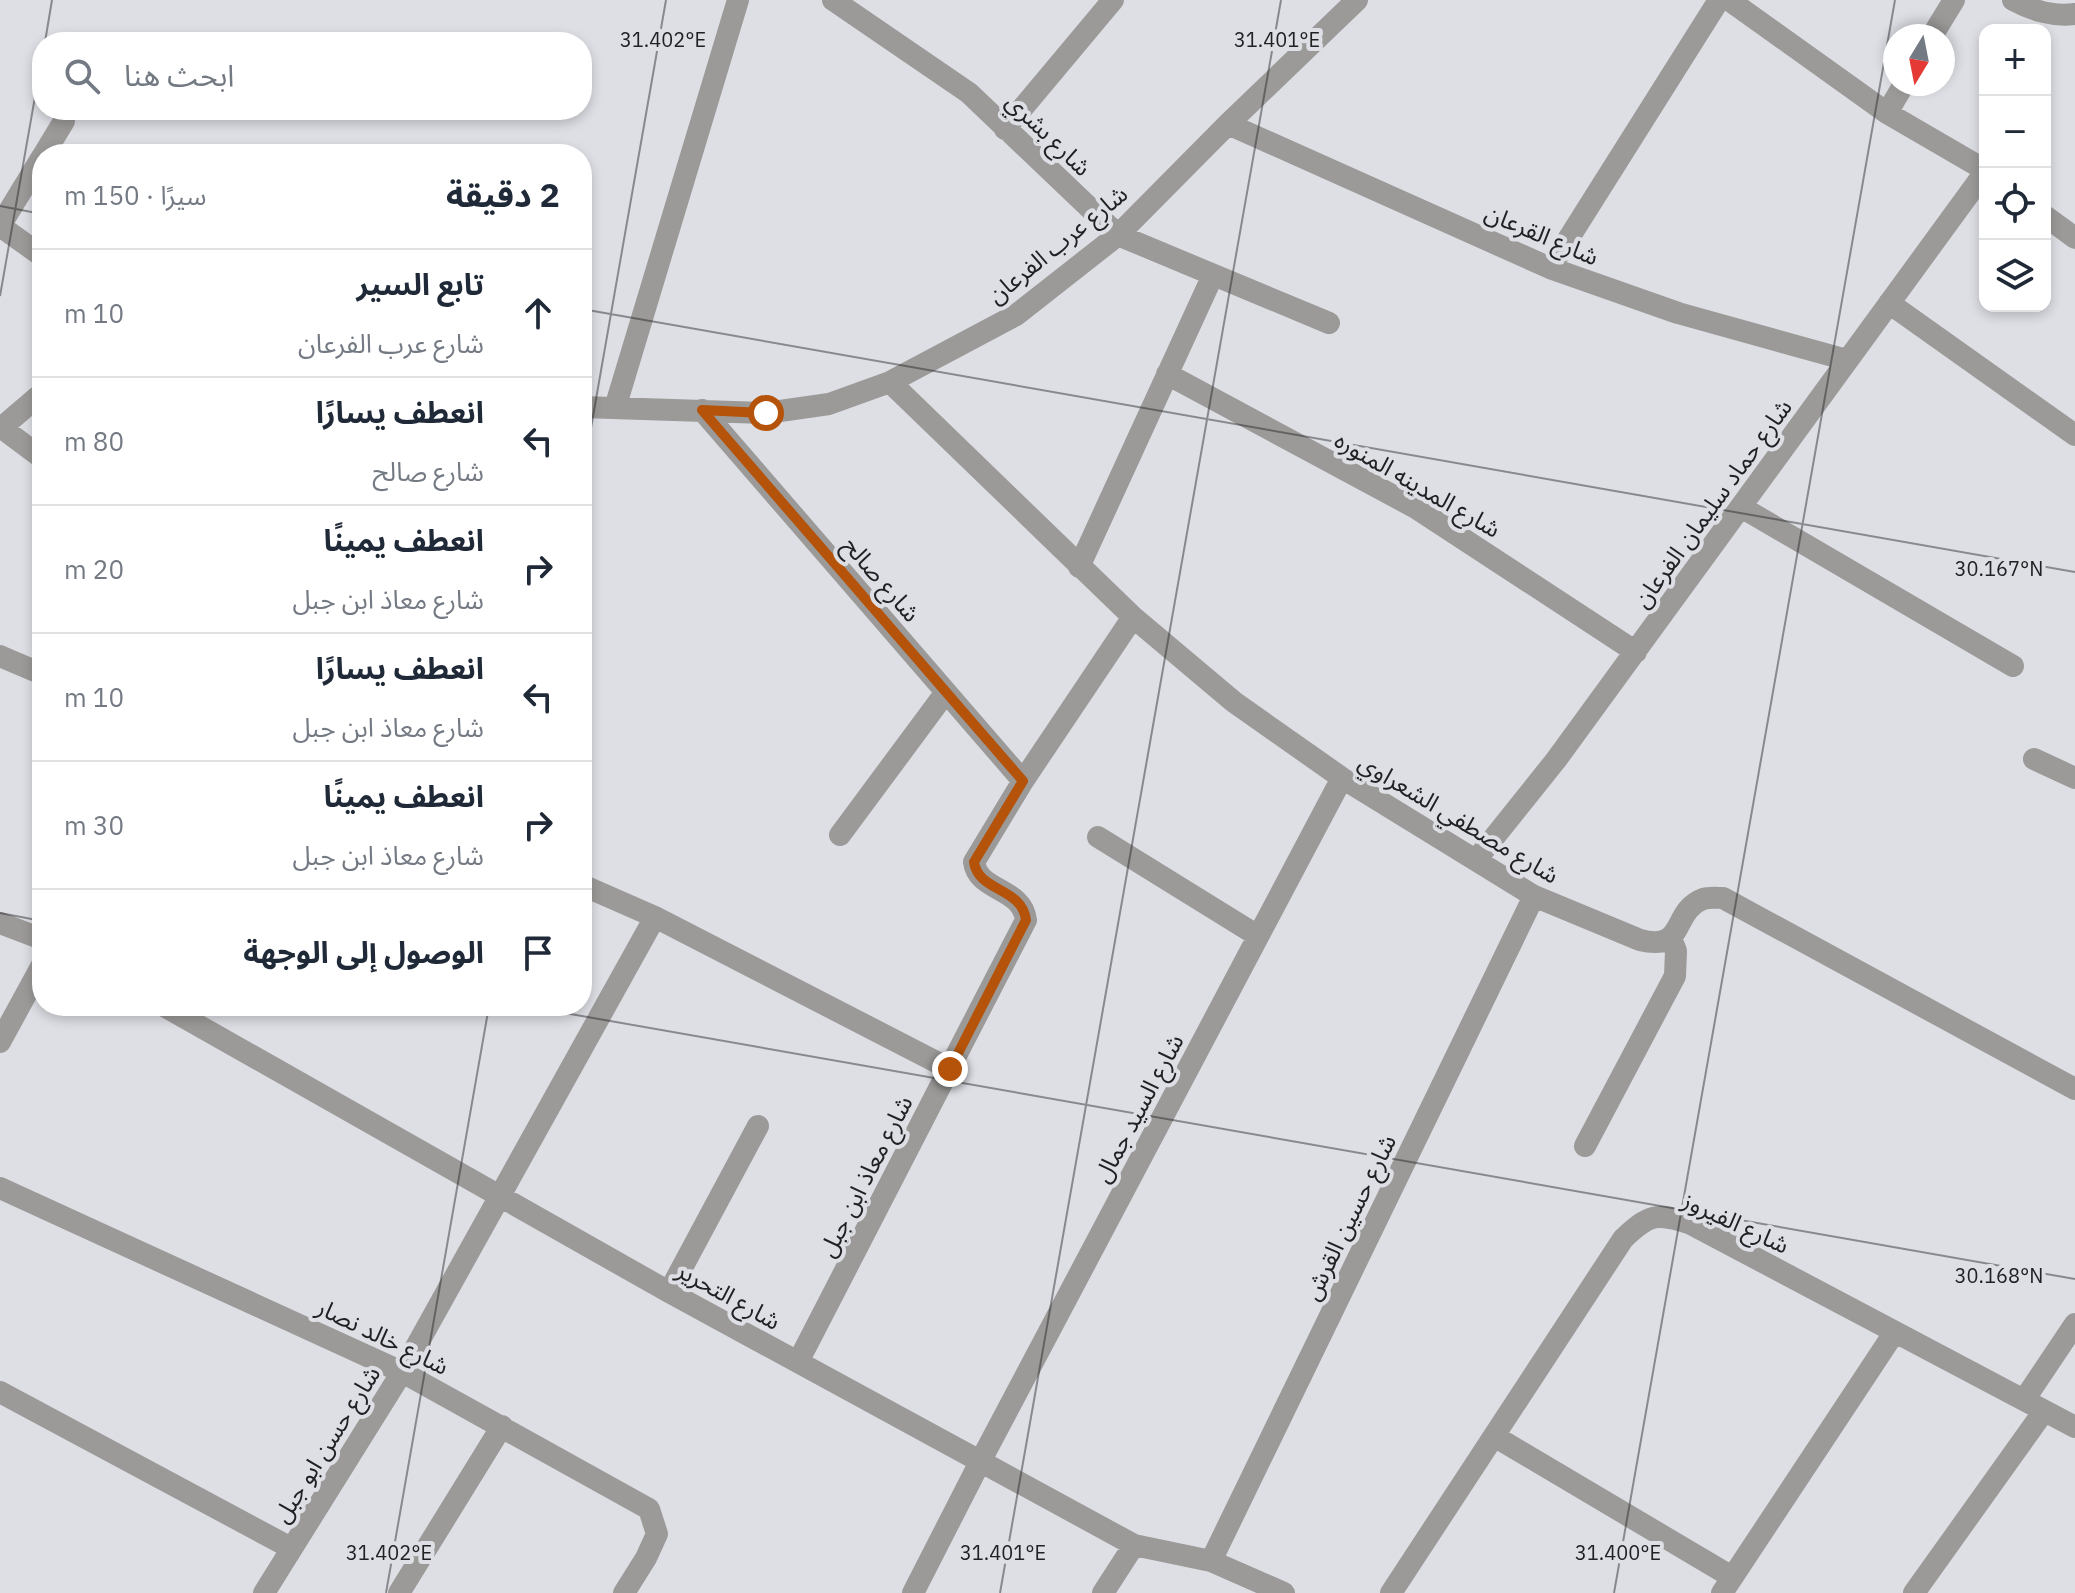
<!DOCTYPE html>
<html lang="ar">
<head>
<meta charset="utf-8">
<style>
  body { margin:0; font-family:"IBM Plex Sans","Noto Sans Arabic",sans-serif; background:#f2f2f3; color:#1f2937; direction:rtl }
  .controls { position:absolute; right:24px; top:24px; display:grid; overflow:hidden; border-radius:16px; box-shadow:0 4px 12px #0003 }
  .controls button { width:72px; height:72px; display:grid; place-items:center; padding:0; border:0; border-bottom:2px solid #e0e1e3; background:#fff; color:#1f2937; font:40px sans-serif }
  .compass { position:absolute; left:1883px; top:24px; width:72px; height:72px; border-radius:50%; background:#fff; box-shadow:0 4px 12px #0003; rotate:190deg }
  .stop { position:absolute; width:24px; height:24px; margin:-18px; border:6px solid #b45309; border-radius:50%; background:#fff }
  .stop.end { background:#b45309; border-color:#fff; box-shadow:0 2px 8px #0008 }
  .list { margin:0; padding:0; list-style:none }
  h2 { display:flex; justify-content:space-between; align-items:center; height:104px; margin:0; padding:0 32px; font-size:34px }
  h2 small { font-size:26px; font-weight:400; color:#747a83 }
  .list li { display:grid; grid-template-columns:52px 1fr auto; gap:24px; align-items:center; box-sizing:border-box; height:128px; padding:0 32px; border-top:2px solid #e0e1e3 }
  .list b { display:block; font-size:30px; white-space:nowrap }
  .list p { margin:0; font-size:26px; white-space:nowrap; color:#747a83 }
  .list em { font-size:26px; font-style:normal; color:#747a83 }
  .icon { flex:none; width:44px; height:44px; fill:none; stroke:currentColor; stroke-width:2; stroke-linecap:round; stroke-linejoin:round }
  .map { position:relative; flex:none; width:2075px; height:1593px; overflow:hidden; direction:ltr }
  .search { position:absolute; background:#fff; box-shadow:0 4px 12px #0003; left:32px; top:32px; width:560px; height:88px; display:flex; align-items:center; gap:20px; box-sizing:border-box; padding:0 28px; border-radius:32px; color:#747a83; font-size:30px }
  .panel { position:absolute; background:#fff; box-shadow:0 4px 12px #0003; left:32px; top:144px; width:560px; height:872px; border-radius:32px; direction:rtl }
  .map>svg:first-child { display:block }
  .lines { fill:none; stroke-linecap:round; stroke-linejoin:round }
  .minor { stroke:#9b9a98; stroke-width:22 }
  .route { stroke:#b45309; stroke-width:10 }
  .ticks { fill:none; stroke:#212124; stroke-width:2; stroke-opacity:0.45 }
  .labels { text-anchor:middle; dominant-baseline:central; stroke-width:8; stroke-linejoin:round; paint-order:stroke }
  .street-label { font-size:24px; fill:#212124; stroke:#dddfe5 }
  .ticks-label { font-size:20px; text-anchor:middle; fill:#212124; stroke:#dddfe5; stroke-width:8; stroke-linejoin:round; paint-order:stroke }
</style>
</head>
<body>
<div class="map">
<svg width="2075" height="1593" viewBox="0 0 2075 1593">
  <rect width="100%" height="100%" fill="#dddfe5"/>
  <g class="lines">
    <path class="minor" d="M833 0 969 93 1118 235 1329 323
      M1729 0 1887 113 1985 170
      M2013 0C2031 10 2054 17 2075 14
      M1932 36 1954 0
      M1887 113 1904 84
      M1228 124 1550 268 1678 313 1847 360
      M1005 129 1113 0
      M44 154 64 121
      M42 157 0 226 42 256
      M2045 216 2075 238
      M1550 268 1719 0
      M1889 303 2075 435
      M1167 374 1416 508 1636 652
      M890 382 1133 617 1234 702 1342 778 1534 896 1640 940C1687 952 1671 911 1703 899 1709 897 1717 898 1723 898L2075 1089
      M582 407 766 413 829 404 890 382 1016 315 1118 235 1228 124 1357 0
      M615 408 738 0
      M702 410 1023 781
      M2 428 42 458
      M0 429 42 393
      M1741 507 2013 666
      M1079 567 1213 275
      M0 656 42 674
      M2034 759 2075 778
      M840 835 946 692
      M1098 837 1258 936
      M1476 860 1556 760 1985 172
      M582 885 655 917 950 1069
      M0 923 42 939
      M164 1006 669 1292 1134 1545 1211 1561 1284 1593
      M0 1042 42 965
      M1585 1146 1675 976 1676 951 1671 938
      M0 1188 402 1372 649 1509 657 1534 646 1558 624 1593
      M669 1292 758 1126
      M798 1362 1026 920C1022 887 978 892 974 862L1023 781 1133 617
      M0 1392 291 1548
      M2024 1400 2075 1324
      M1494 1436 1732 1577
      M1211 1561 1534 896
      M264 1593 402 1372 655 917
      M399 1593 502 1426
      M913 1593 980 1462 1342 778
      M1103 1593 1134 1545
      M1391 1593 1623 1239C1649 1214 1657 1212 1691 1224L2075 1427
      M1722 1593 1894 1333
      M1914 1593 2044 1411"/>
  </g>
  <g class="lines">
    <path class="route" d="M766 413 702 410 1023 781 974 862C978 892 1022 887 1026 920L950 1069"/>
  </g>
  <path class="ticks" d="M45 42 52 0M0 206 42 214M0 296 42 57M582 309 2075 572M582 479 666 0M0 913 42 921M525 1006 2075 1279M386 1593 489 1006M1000 1593 1281 0M1614 1593 1895 0"/>
  <g class="labels">
    <g class="street-label">
      <text transform="translate(1049 134) rotate(44)">شارع بشري</text>
      <text transform="translate(1542 234) rotate(23)">شارع القرعان</text>
      <text transform="translate(1057 244) rotate(-39)">شارع عرب الفرعان</text>
      <text transform="translate(1418 484) rotate(30)">شارع المدينه المنوره</text>
      <text transform="translate(1712 503) rotate(-54)">شارع حماد سليمان الفرعان</text>
      <text transform="translate(882 579) rotate(49)">شارع صالح</text>
      <text transform="translate(1459 818) rotate(31)">شارع مصطفي الشعراوي</text>
      <text transform="translate(1138 1108) rotate(-62)">شارع السيد جمال</text>
      <text transform="translate(865 1176) rotate(-63)">شارع معاذ ابن جبل</text>
      <text transform="translate(1349 1217) rotate(-64)">شارع حسين القرش</text>
      <text transform="translate(1736 1222) rotate(25)">شارع الفيروز</text>
      <text transform="translate(729 1295) rotate(29)">شارع التحرير</text>
      <text transform="translate(383 1336) rotate(26)">شارع خالد نصار</text>
      <text transform="translate(326 1444) rotate(-58)">شارع حسن ابو جبل</text>
    </g>
  </g>
  <g class="ticks-label">
    <text x="663" y="47">31.402°E</text>
    <text x="1277" y="47">31.401°E</text>
    <text x="1999" y="576">30.167°N</text>
    <text x="1999" y="1283">30.168°N</text>
    <text x="389" y="1560">31.402°E</text>
    <text x="1003" y="1560">31.401°E</text>
    <text x="1618" y="1560">31.400°E</text>
  </g>
</svg>
<div class="controls">
<button>+</button>
<button>−</button>
<button><svg class="icon" aria-label="locate" viewBox="0 0 24 24"><circle cx="12" cy="12" r="6"/><path d="M12 2v4M12 18v4M2 12h4M18 12h4"/></svg></button>
<button><svg class="icon" aria-label="layers" viewBox="0 0 24 24"><path d="M12 4l9 5-9 5-9-5zM3 14l9 5 9-5"/></svg></button>
</div>
<svg class="compass" viewBox="-18 -18 36 36"><path d="M0-13l5 13h-10z" fill="#e53935"/><path d="M0 13l5-13h-10z" fill="#747a83"/></svg>
<div class="stop" style="left:766px;top:413px"></div>
<div class="stop end" style="left:950px;top:1069px"></div>
<div class="search"><svg class="icon" aria-label="search" viewBox="0 0 24 24"><circle cx="10" cy="10" r="6"/><path d="M15 15l6 6"/></svg>ابحث هنا</div>
<section class="panel">
<h2>2 دقيقة<small>سيرًا · 150 m</small></h2>
<ul class="list">
<li><svg class="icon" aria-label="ahead" viewBox="0 0 24 24"><path d="M12 20V5M6 11l6-6 6 6"/></svg><div><b>تابع السير</b><p>شارع عرب الفرعان</p></div><em>10 m</em></li>
<li><svg class="icon" aria-label="left" viewBox="0 0 24 24"><path d="M17 20v-9H6M10 6l-5 5 5 5"/></svg><div><b>انعطف يسارًا</b><p>شارع صالح</p></div><em>80 m</em></li>
<li><svg class="icon" aria-label="right" viewBox="0 0 24 24"><path d="M7 20v-9h11M14 6l5 5-5 5"/></svg><div><b>انعطف يمينًا</b><p>شارع معاذ ابن جبل</p></div><em>20 m</em></li>
<li><svg class="icon" aria-label="left" viewBox="0 0 24 24"><path d="M17 20v-9H6M10 6l-5 5 5 5"/></svg><div><b>انعطف يسارًا</b><p>شارع معاذ ابن جبل</p></div><em>10 m</em></li>
<li><svg class="icon" aria-label="right" viewBox="0 0 24 24"><path d="M7 20v-9h11M14 6l5 5-5 5"/></svg><div><b>انعطف يمينًا</b><p>شارع معاذ ابن جبل</p></div><em>30 m</em></li>
<li><svg class="icon" aria-label="arrive" viewBox="0 0 24 24"><path d="M6 21V4h12l-3 4 3 4H6"/></svg><div><b>الوصول إلى الوجهة</b></div></li>
</ul>
</section>
</div>
</body>
</html>
